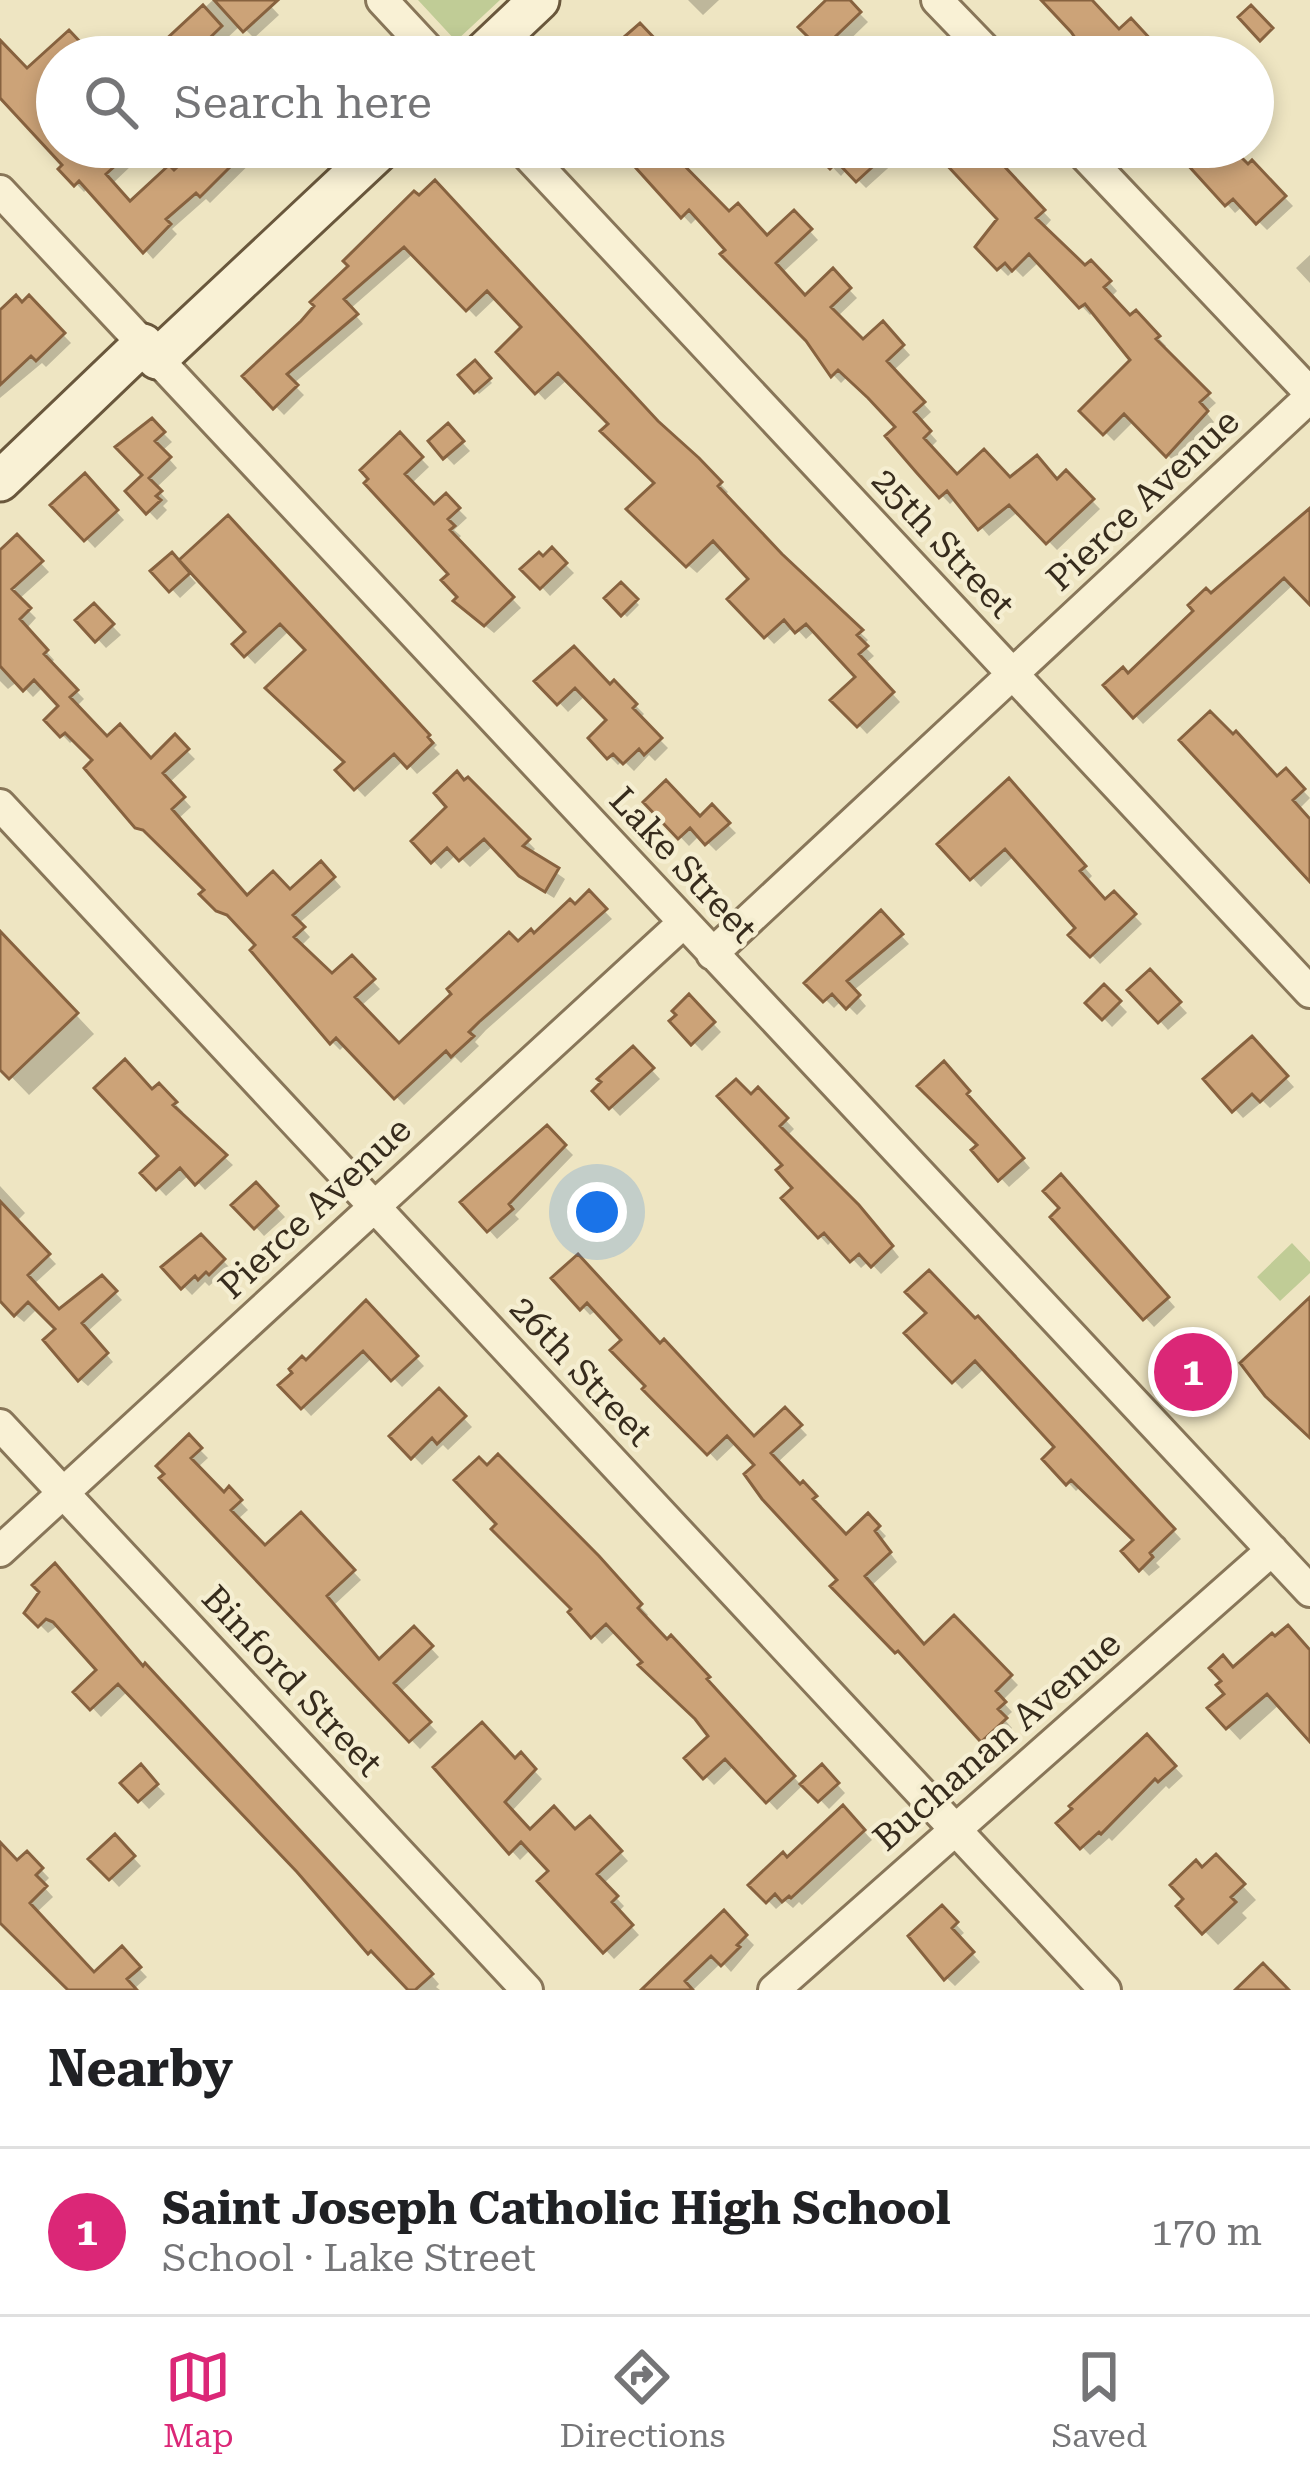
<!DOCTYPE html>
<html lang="en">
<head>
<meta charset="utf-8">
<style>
  body { margin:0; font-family:"Roboto Serif",serif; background:#f2f2f2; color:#202124 }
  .you { position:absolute; left:597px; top:1212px; width:42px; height:42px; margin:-30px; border:9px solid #fff; border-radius:50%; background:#1a73e8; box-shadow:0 0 0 18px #1a73e833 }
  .badge { display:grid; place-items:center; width:78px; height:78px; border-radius:50%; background:#db2777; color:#fff; font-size:39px; font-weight:700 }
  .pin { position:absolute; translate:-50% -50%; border:6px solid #fff; box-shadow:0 3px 12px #0006 }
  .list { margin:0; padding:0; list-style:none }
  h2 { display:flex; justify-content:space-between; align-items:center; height:156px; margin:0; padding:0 48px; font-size:51px }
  h2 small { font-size:39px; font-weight:400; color:#757577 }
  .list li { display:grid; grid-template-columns:78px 1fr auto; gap:36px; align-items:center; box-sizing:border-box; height:168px; padding:0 48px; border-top:3px solid #e0e0e0 }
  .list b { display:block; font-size:45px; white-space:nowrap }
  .list p { margin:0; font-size:39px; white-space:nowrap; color:#757577 }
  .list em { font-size:39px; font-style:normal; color:#757577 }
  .icon { flex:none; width:66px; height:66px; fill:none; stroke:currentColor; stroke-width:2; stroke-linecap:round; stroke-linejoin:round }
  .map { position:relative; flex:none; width:1310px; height:1990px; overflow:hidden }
  .search { position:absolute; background:#fff; box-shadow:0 6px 18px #0003; left:36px; right:36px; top:36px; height:132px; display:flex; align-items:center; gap:30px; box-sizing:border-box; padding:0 42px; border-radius:66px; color:#757577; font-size:45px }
  .sheet { height:324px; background:#fff }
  nav { display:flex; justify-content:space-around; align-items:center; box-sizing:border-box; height:168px; border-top:3px solid #e0e0e0; background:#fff; font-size:33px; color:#757577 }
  nav a { display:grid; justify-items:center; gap:6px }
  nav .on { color:#db2777 }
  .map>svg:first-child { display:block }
  .green { fill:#c0cc96 }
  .shadow { fill:#0003 }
  .building { fill:#cca378; stroke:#87623f; stroke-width:3 }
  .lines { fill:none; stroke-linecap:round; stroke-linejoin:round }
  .street-casing { stroke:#887659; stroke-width:36 }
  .secondary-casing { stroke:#69573c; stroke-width:45 }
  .street { stroke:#f9f1d5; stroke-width:30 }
  .secondary { stroke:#f9f1d5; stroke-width:39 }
  .labels { text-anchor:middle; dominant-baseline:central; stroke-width:9; stroke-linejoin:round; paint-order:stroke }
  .street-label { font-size:36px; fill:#372c1d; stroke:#f5eed1 }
</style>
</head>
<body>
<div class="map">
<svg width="1310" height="1990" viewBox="0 0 1310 1990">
  <rect width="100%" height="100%" fill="#eee5c2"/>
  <path class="green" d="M418 0H500L456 41Z
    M1292 1243 1310 1262V1273L1280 1301 1257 1277Z"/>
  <path class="shadow" d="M213 0H265L279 15 254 38 241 25 207 57H163L158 51Z
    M688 0H719L703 15Z
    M830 0 849 3 868 22 832 57H809Z
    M640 27 665 53 660 57H605Z
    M68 34 89 55 57 57V147H151L112 184 131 205 175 174 202 147H267L210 203 206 199 172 229 177 234 153 259 89 187 84 192 62 169 66 165 15 110 12 112 0 100V46L27 72Z
    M305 46 317 57H294Z
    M618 147H664L730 215 767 239 794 214 818 240 782 273 806 298 833 273 857 298 837 317 863 343 891 334 910 355 893 371 931 412 920 422 937 441 930 448 957 478 1057 482 1066 474 1100 509 1057 550 1019 511 989 536 956 498 950 504 918 470 899 428 848 376 841 383 822 363 826 360 699 216 691 224Z
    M821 147H956L981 161 989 154 1051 220 1043 229 1085 269 1100 272 1117 291 1111 297 1131 319 1144 323 1166 346 1162 350 1216 403 1206 412 1214 422 1176 464 1135 420 1114 441 1084 411 1134 360 1095 310 1090 315 1040 261 1023 277 1015 269 1008 276 979 247 1001 219 937 150 926 160 914 148 907 151 866 188 847 169 841 176 817 151Z
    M1176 147H1228L1248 168 1252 164 1293 206 1267 230 1243 206 1235 213Z
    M414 195 707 470 728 492 724 496 785 562 868 640 863 645 874 656 865 664 900 702 867 734 835 700 859 677 816 630 806 639 794 626 774 644 731 599 753 579 723 548 697 573 660 541 658 484 613 424 568 379 545 400 500 352 525 328 497 297 476 317 414 253 350 309 363 324 293 384 304 395 284 415 246 376 303 323Z
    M1310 255V283L1296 268Z
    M29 300 71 343 46 367 42 363 0 398V314Z
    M475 364 492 383 479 394 462 376Z
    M152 422 172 442 162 451 177 468 156 488 168 501 163 506 167 510 157 520 129 491 146 475Z
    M448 427 470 451 454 465 432 442Z
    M400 437 429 467 411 484 434 508 446 497 467 518 454 530 461 536 456 541 521 608 494 633 465 609 452 574 368 483Z
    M85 478 124 520 95 548 55 506Z
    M1310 507V601L1294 584 1143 724 1107 685 1129 677 1266 554Z
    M227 520 437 745 434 748 440 754 417 774 404 760 365 797 339 770 348 763 309 650 290 630 255 664 236 644 249 632 192 569 187 573 196 583 180 598 155 571 179 564Z
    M17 538 49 572 18 600 36 618 26 629 54 660 50 664 84 699 76 707 108 740 151 762 175 739 195 759 169 783 191 807 178 819 247 899 290 893 329 873 341 887 298 924 310 937 300 947 332 977 359 967 380 989 361 1006 399 1047 518 945 589 895 612 919 486 1030 475 1042 479 1046 461 1063 455 1057 404 1105 346 1044 340 1050 332 1042 260 945 218 909 208 890 154 837 137 826 96 760 75 739 70 743 48 720 62 707 44 686 33 697 18 681 8 689 0 681V606L16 591 0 574V554Z
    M552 551 574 573 550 596 525 569Z
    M621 586 639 605 627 617 608 598Z
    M94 607 121 635 106 648 80 620Z
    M539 681 610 688 614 684 644 714 639 719 668 748 655 761 649 755 634 771 623 760 618 765 592 739 610 720 586 695 568 712Z
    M1183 740 1277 780 1285 772 1310 798 1298 810 1310 823V882Z
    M468 781 535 849 530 854 565 879 554 898 530 883 494 845 470 867 457 854 441 869 415 841 451 807Z
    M1018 791 1092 876 1086 882 1106 903 1114 895 1142 924 1100 964 1073 935 1080 928 1015 855 981 887 941 844Z
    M647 802 700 820 712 809 736 833 716 851 700 835 689 846Z
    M881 914 909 944 853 991 866 1006 857 1015 842 1000 834 1008 809 983Z
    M0 934 94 1034 29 1095 0 1065Z
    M1150 973 1187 1013 1168 1030 1132 990Z
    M1104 988 1127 1012 1112 1027 1089 1003Z
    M689 998 721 1032 702 1051 673 1021Z
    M1251 1040 1294 1087 1270 1108 1263 1101 1243 1118 1207 1079Z
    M633 1050 660 1079 620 1116 596 1091Z
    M944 1066 1030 1168 1009 1187 975 1150 981 1145Z
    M159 1087 183 1112 179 1115 233 1165 205 1190 190 1174 166 1196 144 1173 162 1156 153 1093Z
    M758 1091 794 1129 786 1137 868 1218 899 1257 881 1274 869 1261 861 1268 834 1239 828 1245 785 1198 797 1188 751 1098Z
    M547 1129 573 1155 515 1215 519 1219 497 1239 464 1202Z
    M0 1186 25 1213 16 1222 56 1264 33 1285 60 1313 102 1279 122 1300 87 1332 113 1362 88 1386 80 1379 59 1329 38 1308 24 1322 0 1302Z
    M256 1186 285 1217 264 1236 236 1205Z
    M1069 1187 1175 1307 1154 1327 1054 1218 1063 1208Z
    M201 1238 232 1270 219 1281 217 1279 209 1286 205 1282 192 1295 165 1267Z
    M577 1258 754 1440 785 1412 807 1435 777 1463 822 1506 819 1509 846 1537 868 1517 886 1536 881 1541 897 1562 871 1586 924 1647 954 1619 1018 1685 1002 1701 1012 1712 1004 1719 1012 1728 991 1748 907 1657 835 1586 841 1581 758 1465 737 1442 717 1461 615 1350 625 1340 597 1310 590 1315 555 1278Z
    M366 1305 424 1366 402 1387 373 1357 311 1416 282 1385Z
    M986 1328 1181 1539 1156 1563 1160 1567 1149 1576 1125 1551 1137 1541 1081 1486 1076 1491 1046 1459 1058 1448 985 1368 962 1389 908 1333Z
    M439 1392 472 1427 448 1450 443 1445 422 1465 394 1436Z
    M189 1439 208 1458 197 1468 224 1496 229 1490 248 1510 237 1520 265 1549 301 1516 361 1580 333 1606 379 1662 414 1630 439 1657 400 1693 437 1732 420 1749 163 1479Z
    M543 1500 648 1615 644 1619 667 1643 671 1640 716 1687 713 1690 802 1786 777 1810 735 1765 714 1785 688 1758 712 1736 616 1631 602 1644 572 1612 575 1609Z
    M43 1592 143 1669 396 1935 439 1984 436 1987 440 1990H412L382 1957 379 1960 299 1870 128 1691 101 1717 78 1692 101 1670 57 1626 48 1633 28 1613Z
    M1310 1652V1737L1280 1704 1240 1740 1211 1709 1228 1694 1225 1681 1234 1670Z
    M1147 1738 1183 1776 1169 1789 1166 1786 1112 1841 1109 1838 1090 1855 1060 1824Z
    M521 1757 542 1779 511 1812 530 1833H576L590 1820 628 1861 603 1884 624 1906 618 1912 639 1935 614 1959 541 1881 552 1871 531 1849 520 1860 437 1768 515 1762Z
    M140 1768 165 1794 149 1809 124 1783Z
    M822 1768 845 1793 829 1809 805 1784Z
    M843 1809 872 1840 802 1905 799 1902 793 1908 785 1901 776 1909 753 1885 787 1861Z
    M115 1838 141 1866 119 1887 93 1859Z
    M27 1855 49 1878 42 1885 53 1897 36 1913 94 1976 122 1951 147 1977 133 1990H71L0 1920V1863L17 1864Z
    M1216 1858 1256 1900 1242 1913 1247 1918 1218 1945 1180 1906 1202 1871Z
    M942 1909 964 1933 958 1938 980 1962 955 1986 930 1962Z
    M724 1915 754 1945 731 1972 722 1962 693 1990H645Z"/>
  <path class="building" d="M214 0H278L243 32Z
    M826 0H850L861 12 814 57 802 45 809 38 798 27Z
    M1041 0H1092L1119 29 1131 18 1167 57H1086L1075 45 1078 42 1071 32Z
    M203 5 222 26 190 57H147Z
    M1251 5 1273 28 1260 41 1238 17Z
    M640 23 659 43 644 57H601Z
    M69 30 83 45 70 57H57V147H136L106 174 130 201 169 165 174 170 199 147H250L200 197 196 193 166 219 171 224 143 253 79 181 74 186 58 169 62 165 0 98V40L27 68Z
    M617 147H666L729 211 738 203 767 235 794 210 812 229 776 263 805 295 833 268 851 288 831 307 863 339 883 321 904 345 887 361 925 402 914 412 931 431 924 438 957 474 984 449 1010 477 1037 455 1057 479 1066 470 1094 499 1046 544 1009 505 978 530 947 491 939 498 916 472 885 436 895 427 868 398 838 370 831 377 806 341 720 254 725 250 689 210 681 218Z
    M808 147H894L856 182 837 162 830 169Z
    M930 147H971L981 158 989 150 1045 210 1036 218 1085 265 1091 260 1111 281 1104 287 1130 315 1136 310 1160 336 1156 339 1210 393 1200 402 1208 411 1166 457 1124 414 1103 435 1079 411 1130 360 1085 304 1079 308 1029 254 1012 271 1005 263 997 270 975 247 997 219Z
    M1179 147H1231L1248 164 1252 160 1286 196 1256 224 1233 199 1225 206 1186 163 1190 159Z
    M435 180 658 421 699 458 722 482 718 486 782 554 863 630 857 635 868 646 859 654 894 692 857 727 830 700 855 677 806 624 795 633 784 620 764 638 727 599 748 579 713 541 686 567 626 509 654 483 600 431 608 424 558 373 535 394 496 352 521 327 487 291 466 311 404 247 344 299 358 314 287 374 298 385 273 409 242 376 301 321 314 306 310 302 348 266 343 261 414 191 419 195Z
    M16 295 22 302 29 295 65 333 36 361 31 356 0 385V310Z
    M475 360 491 378 474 393 458 375Z
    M152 418 165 432 155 441 171 457 149 478 162 491 156 496 161 500 146 514 125 491 142 475 115 447Z
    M448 423 464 441 443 459 428 441Z
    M400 432 423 457 405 474 434 504 446 493 460 508 448 519 455 526 450 530 514 597 484 626 453 601 457 597 441 580 448 574 364 483 368 479 360 470Z
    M85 473 118 510 84 541 50 505Z
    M1310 508V605L1284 578 1133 718 1103 685 1123 667 1128 673 1193 611 1188 605 1206 588 1211 593Z
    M228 515 430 735 428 737 433 743 407 768 394 754 354 790 335 770 344 762 265 688 305 650 280 624 244 657 232 644 245 632 179 560Z
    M17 534 43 561 12 589 31 608 20 619 48 650 44 654 78 690 70 697 107 736 120 724 151 758 175 734 189 749 163 773 185 797 172 809 247 895 273 871 290 889 321 861 335 877 293 915 305 927 294 937 332 973 352 955 375 979 355 997 399 1043 451 994 447 989 509 932 518 941 531 929 534 933 570 899 575 904 589 890 607 909 479 1022 469 1032 474 1036 451 1057 446 1051 394 1099 336 1038 330 1044 250 950 255 945 227 915 216 911 199 894 204 890 143 830 135 828 84 768 92 760 65 733 60 737 44 720 58 706 34 680 23 691 0 666V550Z
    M552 547 567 563 540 589 520 569 539 552 543 556Z
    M172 552 190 573 169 592 150 571Z
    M621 582 638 599 621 616 604 598Z
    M94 603 114 624 95 642 75 620Z
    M574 646 610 684 614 680 637 704 633 708 662 738 644 755 639 749 623 764 613 754 607 759 588 738 606 720 575 688 557 705 534 681Z
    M1210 711 1233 734 1236 731 1277 776 1286 768 1305 789 1293 800 1310 819V882L1179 740Z
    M457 771 464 780 468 777 530 839 523 846 559 868 545 892 519 876 484 839 459 861 447 848 431 863 411 841 446 807 434 793Z
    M1009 778 1086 866 1080 871 1105 899 1114 891 1136 914 1090 957 1068 935 1075 928 1005 849 970 880 937 844Z
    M666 780 700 816 712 804 730 823 705 845 690 828 678 839 643 802Z
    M881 910 903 934 847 981 860 995 846 1009 832 994 823 1002 804 983Z
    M0 931 78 1013 9 1079 0 1070Z
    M1150 969 1181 1002 1158 1023 1127 990Z
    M1104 984 1121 1001 1102 1020 1085 1003Z
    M689 994 715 1022 691 1045 669 1021 676 1015 672 1011Z
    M1252 1036 1288 1076 1260 1102 1252 1094 1232 1112 1203 1079Z
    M633 1046 654 1068 609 1109 592 1091 601 1082 597 1079Z
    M125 1059 152 1089 159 1083 177 1102 173 1105 227 1155 195 1185 180 1168 156 1190 140 1173 158 1156 94 1088Z
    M944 1061 970 1091 967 1094 1024 1158 998 1181 971 1150 977 1145 917 1086Z
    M736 1079 751 1094 758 1087 788 1118 780 1126 859 1205 893 1246 871 1267 859 1254 850 1262 824 1233 818 1238 781 1198 792 1188 776 1170 782 1165 717 1096Z
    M547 1125 566 1145 509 1204 513 1209 487 1232 460 1202Z
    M1061 1174 1169 1297 1143 1320 1050 1217 1059 1208 1043 1191Z
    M256 1182 278 1206 254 1229 231 1205Z
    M0 1201 50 1254 28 1275 59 1309 102 1275 117 1291 82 1323 108 1353 78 1381 43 1340 55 1329 28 1302 14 1316 0 1301Z
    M201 1234 225 1259 209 1275 206 1272 198 1280 195 1276 181 1289 161 1267Z
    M578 1254 660 1343 664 1339 754 1436 785 1407 802 1425 771 1453 800 1484 803 1481 817 1496 813 1499 846 1534 868 1513 880 1526 875 1531 891 1552 865 1576 924 1644 954 1615 1012 1675 996 1691 1006 1702 998 1709 1007 1718 981 1742 898 1651 895 1653 830 1586 837 1580 762 1499 744 1474 754 1465 727 1436 707 1455 642 1389 645 1386 610 1350 621 1340 587 1303 580 1310 551 1278Z
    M929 1270 975 1318 978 1316 1175 1529 1150 1553 1153 1557 1139 1571 1121 1551 1133 1540 1071 1480 1066 1485 1042 1459 1054 1447 975 1361 952 1383 904 1333 926 1313 905 1292Z
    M1310 1297V1438L1265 1396 1240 1363Z
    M366 1300 418 1356 391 1381 363 1351 301 1409 278 1385 292 1373 289 1369 302 1356 306 1360Z
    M439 1388 466 1416 437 1444 432 1438 411 1459 389 1436Z
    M189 1434 202 1448 191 1458 224 1492 229 1486 242 1500 231 1510 265 1545 301 1512 355 1570 327 1596 379 1659 414 1626 433 1646 394 1683 431 1722 409 1742 159 1478 164 1474 156 1466Z
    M498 1454 599 1556 642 1604 638 1608 667 1639 671 1635 710 1677 707 1679 795 1776 766 1803 725 1759 703 1779 684 1758 708 1736 695 1719 638 1665 642 1662 606 1624 591 1638 568 1612 571 1609 491 1529 496 1524 454 1480 479 1457 487 1465Z
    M55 1563 143 1666 145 1663 433 1974 415 1990H408L371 1951 368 1954 297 1872 118 1684 90 1710 73 1692 96 1670 53 1622 46 1619 38 1627 24 1613 39 1592 32 1585Z
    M1288 1625 1310 1650V1742L1267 1694 1226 1729 1207 1708 1224 1694 1216 1685 1221 1681 1209 1668 1223 1655 1233 1667 1272 1633 1275 1636Z
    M482 1722 515 1758 521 1752 536 1769 505 1802 530 1829 554 1806 575 1829 590 1816 622 1851 597 1874 618 1896 612 1902 633 1925 603 1953 537 1881 548 1871 521 1842 509 1854 433 1767Z
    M1147 1734 1176 1766 1158 1782 1155 1779 1101 1834 1099 1832 1080 1849 1056 1823 1072 1809 1069 1806Z
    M141 1764 158 1784 138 1802 120 1783Z
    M822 1764 839 1783 818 1802 800 1784Z
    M843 1805 865 1830 791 1898 789 1896 782 1902 775 1894 766 1903 748 1885 783 1852 787 1857Z
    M115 1834 135 1856 109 1880 88 1859Z
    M0 1842 17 1860 27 1851 43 1868 36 1875 47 1886 30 1903 94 1972 122 1946 141 1967 127 1979 137 1990H68L0 1923Z
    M1216 1854 1245 1884 1231 1897 1236 1902 1202 1934 1176 1906 1183 1899 1170 1885 1196 1860 1202 1867Z
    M942 1905 958 1922 952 1928 974 1952 944 1980 908 1936Z
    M724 1910 747 1935 737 1945 740 1947 721 1966 711 1956 685 1981 693 1990H641Z
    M1263 1963 1289 1990H1235Z"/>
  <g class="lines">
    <g class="street-casing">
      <path id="street" d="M382 0 435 57
        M937 0 992 57
        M520 147 1310 992
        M1077 147 1310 393
        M0 191 1310 1591
        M0 805 1105 1990
        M712 954 1310 397
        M0 1425 527 1990
        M0 1551 683 923
        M774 1990 1272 1550"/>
    </g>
    <g class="secondary-casing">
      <path id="secondary" d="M479 57 539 0
        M157 359 383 147
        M0 481 143 344"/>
    </g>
    <use href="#street" class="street"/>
    <use href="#secondary" class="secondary"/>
  </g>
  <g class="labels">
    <g class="street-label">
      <text transform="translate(1143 500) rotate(-43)">Pierce Avenue</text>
      <text transform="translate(943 543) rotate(47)">25th Street</text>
      <text transform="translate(683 865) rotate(47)">Lake Street</text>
      <text transform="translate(315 1208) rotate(-43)">Pierce Avenue</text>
      <text transform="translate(581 1371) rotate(47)">26th Street</text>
      <text transform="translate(292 1681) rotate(47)">Binford Street</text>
      <text transform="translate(997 1741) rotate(-41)">Buchanan Avenue</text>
    </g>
  </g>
</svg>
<div class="you"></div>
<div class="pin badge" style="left:1193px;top:1372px">1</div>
<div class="search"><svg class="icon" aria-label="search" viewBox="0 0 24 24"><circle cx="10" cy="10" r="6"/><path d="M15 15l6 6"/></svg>Search here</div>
</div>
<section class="sheet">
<h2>Nearby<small></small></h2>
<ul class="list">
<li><span class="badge">1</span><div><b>Saint Joseph Catholic High School</b><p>School · Lake Street</p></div><em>170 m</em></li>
</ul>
</section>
<nav>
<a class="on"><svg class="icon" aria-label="map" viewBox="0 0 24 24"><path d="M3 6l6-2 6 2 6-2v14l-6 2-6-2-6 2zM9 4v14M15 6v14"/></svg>Map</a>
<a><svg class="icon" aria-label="directions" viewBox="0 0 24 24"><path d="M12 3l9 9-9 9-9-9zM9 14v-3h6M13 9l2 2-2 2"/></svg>Directions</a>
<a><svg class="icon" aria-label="saved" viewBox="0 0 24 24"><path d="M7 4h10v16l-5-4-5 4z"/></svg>Saved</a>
</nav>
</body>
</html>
